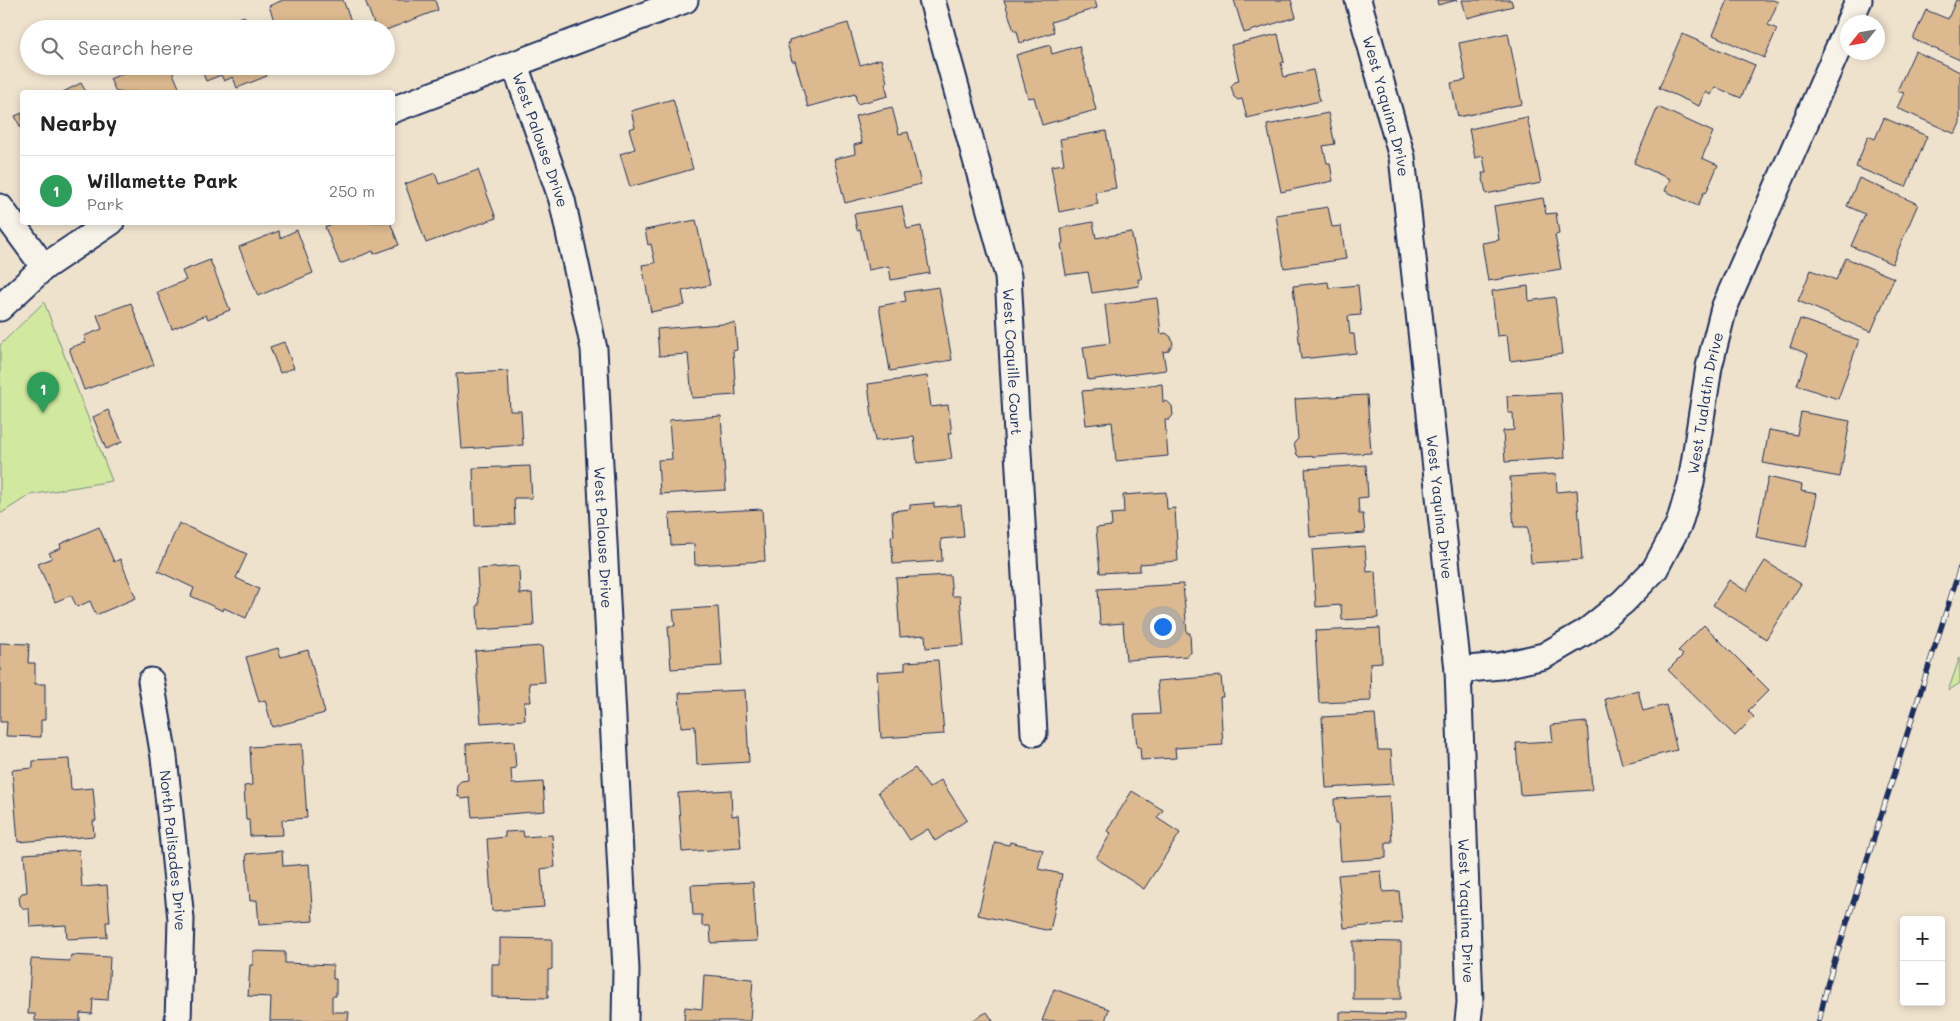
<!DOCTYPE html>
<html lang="en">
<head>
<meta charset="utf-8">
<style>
  body { margin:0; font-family:Mali,sans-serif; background:#f2f2f2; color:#222 }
  .controls { position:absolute; right:15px; bottom:15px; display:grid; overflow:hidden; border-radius:5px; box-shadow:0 2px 8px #0003 }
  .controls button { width:45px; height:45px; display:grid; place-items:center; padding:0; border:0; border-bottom:1px solid #e0e0e0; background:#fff; color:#222; font:25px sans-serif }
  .compass { position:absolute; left:1840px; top:15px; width:45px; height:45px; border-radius:50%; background:#fff; box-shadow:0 2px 8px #0003; rotate:239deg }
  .you { position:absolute; left:1162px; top:626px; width:18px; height:18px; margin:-12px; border:4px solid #fff; border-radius:50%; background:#1a73e8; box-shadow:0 0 0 8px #1a73e833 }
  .badge { display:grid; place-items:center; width:32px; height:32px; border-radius:50%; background:#d93025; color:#fff; font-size:16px; font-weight:700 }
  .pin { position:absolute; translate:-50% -41px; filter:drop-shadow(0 1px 2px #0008) }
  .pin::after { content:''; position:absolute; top:26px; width:18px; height:15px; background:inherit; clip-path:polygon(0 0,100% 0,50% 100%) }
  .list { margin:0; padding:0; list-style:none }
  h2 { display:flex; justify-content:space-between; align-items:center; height:65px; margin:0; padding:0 20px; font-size:21px }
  h2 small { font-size:16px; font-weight:400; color:#767676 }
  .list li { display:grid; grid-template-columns:32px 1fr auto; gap:15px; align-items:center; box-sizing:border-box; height:70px; padding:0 20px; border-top:1px solid #e0e0e0 }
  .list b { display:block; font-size:19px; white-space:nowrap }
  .list p { margin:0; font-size:16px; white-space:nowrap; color:#767676 }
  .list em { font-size:16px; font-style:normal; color:#767676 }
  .icon { flex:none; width:28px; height:28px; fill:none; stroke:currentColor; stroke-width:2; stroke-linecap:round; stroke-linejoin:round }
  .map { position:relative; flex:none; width:1960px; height:1021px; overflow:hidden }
  .search { position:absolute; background:#fff; box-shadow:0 2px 8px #0003; left:20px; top:20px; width:375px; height:55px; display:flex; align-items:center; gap:12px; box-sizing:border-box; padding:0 18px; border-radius:28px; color:#767676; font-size:19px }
  .panel { position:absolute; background:#fff; box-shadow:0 2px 8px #0003; left:20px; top:90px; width:375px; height:135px; border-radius:5px }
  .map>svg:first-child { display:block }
  .green { fill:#d0e99e; stroke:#768c7e }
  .building { fill:#dcb98e; stroke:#1b2f5e }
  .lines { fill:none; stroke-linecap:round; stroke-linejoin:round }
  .street-casing { stroke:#1b2f5e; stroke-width:29 }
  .street { stroke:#f7f3e8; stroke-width:25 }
  .rail-casing { stroke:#1b2f5e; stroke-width:5.5 }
  .rail { stroke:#f7f3e8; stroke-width:4; stroke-dasharray:11; stroke-linecap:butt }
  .labels { text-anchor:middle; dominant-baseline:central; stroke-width:4; stroke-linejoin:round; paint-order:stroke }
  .street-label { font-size:15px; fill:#1b2f5e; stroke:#f7f3e8 }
</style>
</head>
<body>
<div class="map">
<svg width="1960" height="1021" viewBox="0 0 1960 1021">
  <rect width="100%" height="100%" fill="#efe2cd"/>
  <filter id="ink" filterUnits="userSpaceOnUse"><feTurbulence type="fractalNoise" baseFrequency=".02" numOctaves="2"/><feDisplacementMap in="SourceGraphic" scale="10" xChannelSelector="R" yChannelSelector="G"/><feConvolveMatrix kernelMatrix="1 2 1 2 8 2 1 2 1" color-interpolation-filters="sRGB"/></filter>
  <g filter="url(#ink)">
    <path class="green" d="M44 302 112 481 30 495 0 514V345Z
      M1960 657V683L1948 691Z"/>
    <path class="building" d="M283 0H343L354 29H277L269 6Z
      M365 0H435L438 10 386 30 376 29Z
      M1004 0H1095L1097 8 1051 22 1054 32 1020 43 1017 31H1014Z
      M1234 0H1291L1296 17 1244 33Z
      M1437 0H1457L1438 5Z
      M1462 0H1511L1513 6 1467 18Z
      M1728 0H1773L1778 2 1768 25 1777 29 1764 58 1713 35Z
      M1956 0H1960V60L1913 39 1926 10 1948 19Z
      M244 16 249 29H212Z
      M848 23 860 65 881 59 887 82 885 83 888 96 857 104 855 94 808 107 795 61H792L787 43H789V40Z
      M1508 33 1522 104 1458 117 1451 83 1466 80 1459 43Z
      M1278 34 1284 62 1281 63 1284 77 1313 70 1320 101 1247 118 1242 99 1238 100 1234 97 1231 86 1235 82 1239 81 1231 45Z
      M1682 34 1755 65 1741 98 1715 87 1711 95 1705 92 1699 106 1659 88Z
      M1050 45 1052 54 1079 46 1096 110 1042 125 1034 97 1028 98 1016 55Z
      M1915 51 1960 72V123L1955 134 1897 108 1904 93 1897 91Z
      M139 66H170L181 92H116L110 79Z
      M200 66H263L267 76 237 88 233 77 224 81 221 75 206 81Z
      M81 83 86 92H63Z
      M673 99 693 169 630 187 620 154 635 149 629 129 635 127 631 111Z
      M892 107 899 134 908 132 921 184 845 203 834 159 855 154 854 145 862 143 855 116Z
      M1658 107 1713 132 1702 158 1718 165 1706 193 1704 192 1698 206 1665 191 1670 179 1634 163Z
      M22 113V130L15 116Z
      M1328 113 1335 144 1323 146 1327 163H1330L1333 181 1281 192 1267 125Z
      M1527 117 1541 183 1486 194 1482 173H1486L1483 156 1475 158 1469 129Z
      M1884 118 1927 136 1906 187 1856 167 1868 136 1875 139Z
      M1106 131 1116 188 1095 192 1098 204 1059 212 1051 166 1064 164 1060 139Z
      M478 170 496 218 426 243 405 184 435 173 439 184Z
      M1859 178 1918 204 1892 264 1851 246 1865 214 1847 206Z
      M1543 198 1546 214 1556 213 1559 234 1555 235 1561 269 1488 281 1482 243 1499 240 1494 206Z
      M902 206 907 229 921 226 930 273 891 280 889 266 868 270 860 229 857 230 854 214Z
      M1328 207 1332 227 1341 226 1346 259 1284 268 1276 215Z
      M696 220 710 285 682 291 685 305 651 312 642 265 655 263 651 244 648 245 645 230Z
      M336 222H390L399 245 374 254 373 251 340 264 325 227Z
      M1093 222 1096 238 1131 232 1142 279H1138L1139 286 1092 293 1088 272 1066 275 1061 244 1063 243 1061 228Z
      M297 230 313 273 258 296 239 247 279 231 280 238Z
      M1846 258 1894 278 1871 332 1798 301 1811 270 1836 280Z
      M210 260 230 310 208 319 206 315 172 329 157 292 186 280 182 271Z
      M1328 282 1329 288 1358 285 1361 315 1348 316 1350 334H1354L1356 353 1301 359 1293 286Z
      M1528 286 1529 301 1555 297 1562 354 1510 361 1507 335 1497 336 1492 291Z
      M939 287 952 360 890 371 879 306 906 301 904 292Z
      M1157 298 1161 334 1166 333 1171 337 1173 344 1168 351 1163 352 1166 370 1088 380 1083 347 1110 343 1105 305Z
      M131 303 154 365 84 390 69 348 86 342 84 336 102 329 97 315Z
      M1800 319 1859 340 1838 399 1797 385 1808 354 1790 347Z
      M735 323 737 350 733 351 736 395 692 398 688 354 659 356 657 329Z
      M284 342 294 368 280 373 270 347Z
      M508 371 510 411H521L523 445 462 449 456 374Z
      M927 376 931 407 948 405 952 433H948L952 459 917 463 914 437 875 441 868 384Z
      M1162 384 1163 402 1167 401 1172 406 1173 415 1169 420H1165L1168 456 1116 461 1112 422 1086 425 1082 391Z
      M1561 393 1565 458 1505 462 1503 431 1514 430 1513 413H1508L1507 396Z
      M1367 395 1371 453 1300 457 1297 455 1294 443 1298 439 1295 399Z
      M108 410 122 442 106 449 93 417Z
      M1801 412 1850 421 1840 477 1763 463 1769 430 1797 435Z
      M721 416 726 490 660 494 658 460 672 459 669 420Z
      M1366 465 1368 497 1358 498 1359 514H1363L1365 533 1310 537 1305 469Z
      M530 466 532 498H514L515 524 475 526 473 468Z
      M1556 474 1557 492 1577 490 1582 560 1531 563 1528 527H1514L1510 477Z
      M1768 477 1802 485 1801 491 1817 494 1806 547 1756 537Z
      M1166 492 1167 509 1175 508 1178 561 1140 564V571L1100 573 1096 528 1112 526 1111 514 1124 513 1123 495Z
      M934 503V507L961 505 964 537 941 539 942 561 893 564 891 536H894L892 511 910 509V505Z
      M762 509 765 561 695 565 694 544 671 545 669 514Z
      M179 523 247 554 236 578 259 589 246 618 224 608 223 611 191 596 194 588 158 571Z
      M99 527 114 562 120 559 136 598 96 615 90 601 77 607 71 595 55 602 38 564 52 558 49 553 61 548 60 544Z
      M1365 546 1367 572 1375 571 1378 618 1342 620 1341 605 1316 607 1312 550Z
      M1765 561 1801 584 1766 639 1713 605 1729 580 1746 591Z
      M519 566 520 594 532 593 534 626 478 630 477 605H479L477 569Z
      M950 575 952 596H960L964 645 926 648 925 635 900 637 896 578Z
      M1183 584 1187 633H1190L1191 653H1188V656L1126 660 1123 623 1100 625 1098 589Z
      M718 607 722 666 671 669 668 626H675L673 610Z
      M1704 625 1769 690 1748 711 1754 717 1735 736 1668 670 1683 655 1678 651Z
      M1380 628 1382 662 1370 663 1371 701 1319 703 1315 631Z
      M0 643 29 644 28 663H35V684H45V720H41V737L6 736 7 722H0Z
      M542 646 545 682 529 683 531 702H524L525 720 481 723 475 651Z
      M278 648 281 657 308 650 325 713 272 727 265 700 259 702 246 657Z
      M938 660 944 734 881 738 877 672 905 670V662Z
      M1221 676 1223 697H1220L1223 745 1175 748 1176 758 1141 760 1140 747H1137L1134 715 1160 714 1157 681Z
      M745 690 749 762 697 765 695 726 681 727 679 693Z
      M1638 690 1643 711 1666 705 1677 750 1622 764 1605 699Z
      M1375 714 1378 750H1391L1393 784 1326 788 1322 717Z
      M1587 722 1592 790 1520 795 1516 743 1553 741 1551 725Z
      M514 741 516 768 511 769 512 784 543 782 545 811 472 817 470 798 462 799 458 796 457 785 461 781 468 780 466 744Z
      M302 744 307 818 282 820 283 835 250 836 249 820H246L244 786 252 785 250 747Z
      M69 759 71 790 93 788 96 821H93L94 836 18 842 12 770 33 768V761Z
      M915 768 929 788 941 780 967 820 935 841 928 829 910 840 878 792Z
      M731 790 732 816 738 815 741 848 682 852 678 793Z
      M1132 791 1163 810 1157 818 1180 833 1144 889 1096 858 1111 833 1107 831Z
      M1389 796 1392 842H1386V858L1341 861 1338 824H1335L1334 799Z
      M523 831 524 837 552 835 555 867 541 869 544 907 492 911 487 839 505 837V832Z
      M995 842 1009 845 1010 842 1043 850 1038 869 1062 874 1050 931 978 915Z
      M79 850 82 887 107 885 110 922H106L107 937 67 939 66 925 30 927 29 909H24L20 905 19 897 22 893 27 892 24 854Z
      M282 851 283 866 309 864 313 921 259 925 257 900 250 901 246 854Z
      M1381 871 1383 892 1399 891 1402 923 1344 928 1338 875Z
      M753 882 757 941 711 943 710 926H702V915H693L691 885Z
      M500 938 552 939V969L548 970V998L492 997V964H500Z
      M1353 941 1401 942V999H1353Z
      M253 951 285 952V963L333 965V979H336V996H332V1012H349L348 1021H270L271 997 248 996 250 965H253Z
      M71 955 110 957 108 1000 93 999 92 1014 80 1013V1021H35V1014H28L31 959 70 961Z
      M704 975 753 979 750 1021H684L685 1007 702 1009Z
      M1054 989 1109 1009 1105 1021H1042Z
      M987 1012 993 1021H971Z
      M1340 1012 1404 1014V1021H1340Z"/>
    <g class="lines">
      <g class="street-casing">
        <g id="street">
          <path id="s1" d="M932 0 1008 276 1034 733"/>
          <path id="s2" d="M1358 0 1402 157 1458 670 1470 1003 1468 1021"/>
          <path d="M1849 22 1859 0"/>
          <path id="s3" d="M515 65 562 200 594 349 626 970 625 1021"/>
          <path d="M392 110 685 0"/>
          <path d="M0 207 44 267"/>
          <path d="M0 308 44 267 111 222"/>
          <path id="s4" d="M1458 670 1500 666 1544 656 1587 631 1623 602 1655 569 1679 524 1691 483 1709 367 1724 308 1848 26"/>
          <path id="s5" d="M151 681 164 757 181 919 178 1021"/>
        </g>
      </g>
      <use href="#street" class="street"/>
      <g class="rail-casing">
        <path id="rail" d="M1819 1021 1828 982 1960 568"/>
      </g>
      <use href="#rail" class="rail"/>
    </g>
  </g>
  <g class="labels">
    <g class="street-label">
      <text stroke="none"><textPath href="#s2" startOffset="110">West Yaquina Drive</textPath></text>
      <text stroke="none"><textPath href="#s3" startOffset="79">West Palouse Drive</textPath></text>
      <text stroke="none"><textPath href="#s1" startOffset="372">West Coquille Court</textPath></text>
      <text stroke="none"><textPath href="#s4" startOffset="404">West Tualatin Drive</textPath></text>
      <text stroke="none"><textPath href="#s2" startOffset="515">West Yaquina Drive</textPath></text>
      <text stroke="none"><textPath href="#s3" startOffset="484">West Palouse Drive</textPath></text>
      <text stroke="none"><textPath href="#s5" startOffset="171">North Palisades Drive</textPath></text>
      <text stroke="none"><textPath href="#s2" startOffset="920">West Yaquina Drive</textPath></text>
    </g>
  </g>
</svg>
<div class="controls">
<button>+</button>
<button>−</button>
</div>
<svg class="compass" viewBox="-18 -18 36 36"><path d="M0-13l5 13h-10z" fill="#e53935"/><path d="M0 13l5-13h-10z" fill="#767676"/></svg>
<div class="you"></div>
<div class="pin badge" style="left:43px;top:413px;background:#2e9e5b">1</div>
<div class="search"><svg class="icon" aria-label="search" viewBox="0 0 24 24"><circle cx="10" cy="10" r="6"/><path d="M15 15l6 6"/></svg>Search here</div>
<section class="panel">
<h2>Nearby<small></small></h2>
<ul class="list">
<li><span class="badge" style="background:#2e9e5b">1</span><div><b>Willamette Park</b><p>Park</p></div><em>250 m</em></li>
</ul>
</section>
</div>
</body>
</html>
